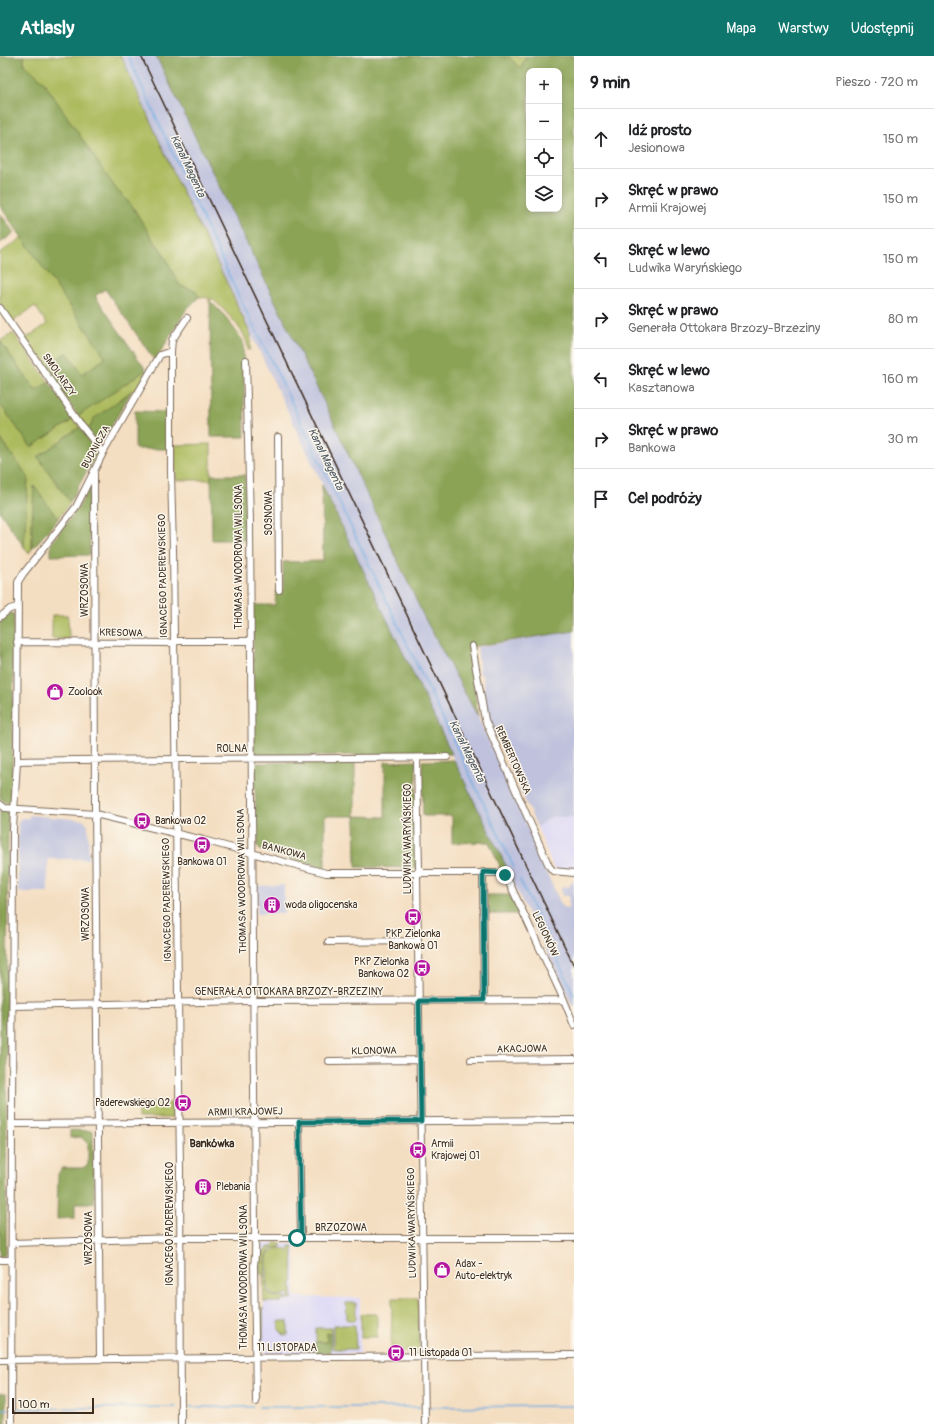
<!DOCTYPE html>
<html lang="pl">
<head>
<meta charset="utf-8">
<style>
  body { margin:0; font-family:Pangolin,sans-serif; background:#f2f2f2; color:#202124 }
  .controls { position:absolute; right:12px; top:12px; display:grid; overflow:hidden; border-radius:8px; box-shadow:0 2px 6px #0003 }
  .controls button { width:36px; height:36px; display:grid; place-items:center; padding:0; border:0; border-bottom:1px solid #e0e0e0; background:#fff; color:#202124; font:20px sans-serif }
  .scale { position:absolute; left:12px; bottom:10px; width:82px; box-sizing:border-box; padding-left:4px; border:2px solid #3b2a1e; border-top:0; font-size:11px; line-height:14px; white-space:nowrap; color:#3b2a1e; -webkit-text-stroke:3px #fbf7ec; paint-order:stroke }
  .stop { position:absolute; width:12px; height:12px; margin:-9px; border:3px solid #0f766e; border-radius:50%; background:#fff }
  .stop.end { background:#0f766e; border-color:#fff; box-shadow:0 1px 4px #0008 }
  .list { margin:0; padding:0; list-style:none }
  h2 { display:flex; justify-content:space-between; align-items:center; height:52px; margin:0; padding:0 16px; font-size:17px }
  h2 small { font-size:13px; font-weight:400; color:#757577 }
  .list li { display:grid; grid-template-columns:26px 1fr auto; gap:12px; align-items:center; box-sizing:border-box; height:60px; padding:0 16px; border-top:1px solid #e0e0e0 }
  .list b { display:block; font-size:15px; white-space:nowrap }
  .list p { margin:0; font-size:13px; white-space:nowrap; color:#757577 }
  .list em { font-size:13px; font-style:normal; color:#757577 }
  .icon { flex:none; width:22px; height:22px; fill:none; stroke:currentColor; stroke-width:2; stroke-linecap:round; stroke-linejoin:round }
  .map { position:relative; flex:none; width:574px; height:1368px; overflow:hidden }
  header { display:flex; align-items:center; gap:24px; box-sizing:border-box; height:56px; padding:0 20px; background:#0f766e; color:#fff }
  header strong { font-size:19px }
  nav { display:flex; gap:22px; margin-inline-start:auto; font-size:14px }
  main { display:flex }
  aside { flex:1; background:#fff }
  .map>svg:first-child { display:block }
  .built { fill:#dad6f7 }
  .industrial { fill:#c0c2dd }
  .green { fill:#adbb5e; stroke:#74723e }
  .forest { fill:#8aa355; stroke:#62663a; fill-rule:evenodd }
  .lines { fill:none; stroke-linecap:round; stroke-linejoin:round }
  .stream { stroke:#6eade1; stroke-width:1.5 }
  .minor-casing { stroke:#7c6957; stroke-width:8 }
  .minor { stroke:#fff; stroke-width:6 }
  .rail { stroke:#3b2a1e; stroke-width:1.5 }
  .route { stroke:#0f766e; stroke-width:5 }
  .labels { text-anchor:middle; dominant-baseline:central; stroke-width:3; stroke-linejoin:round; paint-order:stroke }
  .street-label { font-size:10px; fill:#3b2a1e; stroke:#fbf7ec }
  .poi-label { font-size:10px; fill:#3b2a1e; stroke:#fbf7ec; text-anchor:start }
  .water-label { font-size:11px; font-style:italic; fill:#4d5862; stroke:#fbf7ec }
  .neighbourhood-label { font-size:11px; font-weight:bold; fill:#3b2a1e; stroke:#fbf7ec }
</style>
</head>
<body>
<header>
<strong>Atlasly</strong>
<nav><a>Mapa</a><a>Warstwy</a><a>Udostępnij</a></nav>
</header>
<main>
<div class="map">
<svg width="574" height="1368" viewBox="0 0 574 1368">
  <rect width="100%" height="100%" fill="#fbf7ec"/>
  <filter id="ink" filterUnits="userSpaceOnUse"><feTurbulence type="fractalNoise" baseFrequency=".025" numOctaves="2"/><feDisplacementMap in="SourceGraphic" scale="8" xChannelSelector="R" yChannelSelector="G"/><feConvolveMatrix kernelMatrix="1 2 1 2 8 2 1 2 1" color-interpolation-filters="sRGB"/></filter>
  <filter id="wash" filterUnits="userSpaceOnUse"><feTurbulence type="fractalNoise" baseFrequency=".012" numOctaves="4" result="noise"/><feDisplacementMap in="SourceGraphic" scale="16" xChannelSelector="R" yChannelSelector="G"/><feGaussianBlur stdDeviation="0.9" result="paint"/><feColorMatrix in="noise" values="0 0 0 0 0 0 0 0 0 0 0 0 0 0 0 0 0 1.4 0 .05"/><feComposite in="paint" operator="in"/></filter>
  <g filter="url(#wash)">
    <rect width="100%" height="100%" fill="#f4dec1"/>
    <path class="built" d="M551 761H574V814L554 813 537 771Z
      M262 1187H295V1241L360 1242V1298L265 1297 259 1292V1252L264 1251 263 1218H259V1190Z"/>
    <path class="industrial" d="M121 0H156L324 346 423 559 478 661 518 747 548 820 562 850 568 853 569 840H562L561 833 563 830 569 831 572 825H574V953L401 594 226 225 181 133Z
      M574 575V761H551L537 771 487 660 483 620 480 618 477 591Z
      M29 759 84 764 88 769 89 803H48V836H18V765L22 762H29Z
      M284 829V858H257V830Z"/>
    <path class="green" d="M24 0H121L181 133 226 225 251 279 250 294H248C248 275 224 255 212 242L209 246V242L199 241 195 234 180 230 163 197 152 182 132 150 116 133 24 9Z
      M508 0H526L521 13Z
      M23 181 106 302 82 318 44 312 25 283 47 268 35 250 12 266 0 248V197Z
      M13 277 49 326 36 335 0 285Z
      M146 314 148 316 136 336 131 335 92 366 91 370 87 373 78 360Z
      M0 348 31 391 74 363 80 371 38 401 70 446 58 463 34 431 32 467V493L29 498 24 491 28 421 0 382Z
      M211 388V424H176L175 389Z
      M52 559H68L69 583H52Z
      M138 1047H174V1061L172 1062H138Z
      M274 1187H281V1191L272 1192 267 1198C265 1206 263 1234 271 1239 275 1242 282 1241 287 1241V1244H283L282 1246H264L263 1218H260V1198L262 1197 267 1192 273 1190Z
      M289 1190H293L292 1243H289V1237C268 1247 267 1230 267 1215 267 1209 266 1202 269 1197 275 1191 282 1191 289 1195Z
      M392 1242H418L419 1293 417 1296H391Z
      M346 1247H356V1264H347Z
      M260 1252H263V1283H260Z
      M361 1258H377V1281H361Z
      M279 1265H288V1279H284L279 1274Z
      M333 1269H355L356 1293H333Z
      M316 1272H331V1277L327 1278V1286H316Z"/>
    <path class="forest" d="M0 0H24V9L30 13 43 25 116 133 132 150 152 182 163 197 180 230 195 234 199 241 186 254 155 305 105 233 95 240 146 314 78 360 44 312 67 296 82 318 106 302 0 150Z
      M156 0H508L521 13 526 0H574V575L469 591 478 661 423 559 324 346ZM529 15H559V153H529Z
      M0 157 14 177 0 187Z
      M210 245 225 260 243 285 245 381H211Z
      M0 285 36 335 49 326 74 363 31 391 0 348Z
      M132 335 102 386 97 387 87 373 91 370 93 363Z
      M135 355 168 356V393H135Z
      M80 371 97 396 70 446 38 401Z
      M0 382 28 421 24 491 0 456Z
      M211 419H245L246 484H212Z
      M322 429 452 698 254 700 253 549H275L276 535 283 534V506L323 505Z
      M34 430 58 463 32 493V467Z
      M89 433 90 499 51 500V487L76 455Z
      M8 557 14 558 12 734 11 744 6 747 0 742V563Z
      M454 704 507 812H498L500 810 489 786 452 787V760H423L422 705Z
      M416 705V812L356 811 355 760H325V811L310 808 260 794 257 789 254 707 355 706V760L385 761V706Z
      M0 754 7 755 8 757 6 1193 4 1200H0Z
      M487 839H510L519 858H488Z
      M70 1074 93 1075 94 1147H75V1162L57 1163 58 1118 62 1112H82L88 1109V1088L81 1081 70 1082Z
      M327 1277H331V1297H314V1288L315 1286H327Z
      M0 1338H6V1368H0Z"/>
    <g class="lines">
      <path class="stream" d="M128 0 239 241 276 314 514 811
        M520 824 574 939
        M185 1351H253
        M259 1351H420
        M429 1351 574 1350
        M0 1353H9
        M12 1353 176 1351"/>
    </g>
  </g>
  <g filter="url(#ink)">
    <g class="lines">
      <g class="minor-casing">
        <path id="minor" d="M0 252 81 369 103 397
          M246 304 250 465 255 1173C255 1185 256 1197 254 1209L256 1346
          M278 381 279 534
          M94 417 95 751 100 1302
          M0 561 10 553 17 551
          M17 586 170 587 178 585H250
          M472 590 485 664 549 810 553 815 574 817
          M417 702 419 813 417 820 425 1368
          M17 705C160 702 303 703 447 701
          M0 748 5 752 95 758 203 784 326 817H503L508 824 564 944 574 969
          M483 816 484 944
          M328 886 418 885
          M13 950 248 945 564 944
          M471 1004 574 1003
          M329 1005 420 1004
          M299 1066 301 1183
          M13 1068 574 1064
          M12 1187 176 1182H574
          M0 1204H12
          M0 1304 574 1299
          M11 1368 13 773 17 705 18 530V526L23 518 76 451 103 397 160 299 171 295
          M181 1368 180 1114 173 493 171 417V295L172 284 187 262"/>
      </g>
      <use href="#minor" class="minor"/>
      <path class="rail" d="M141 0 574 910"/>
    </g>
  </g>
  <g class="lines" filter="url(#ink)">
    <path class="route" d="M297 1182H301L299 1066 421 1065 419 945 484 944 483 816 500 817 505 819"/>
  </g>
  <defs>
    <g id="shop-disc" transform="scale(0.9)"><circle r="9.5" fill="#b5179e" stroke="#fbf7ec"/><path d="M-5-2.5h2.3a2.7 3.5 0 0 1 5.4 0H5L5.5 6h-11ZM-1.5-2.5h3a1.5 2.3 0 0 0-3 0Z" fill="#fff"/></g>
    <g id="bus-disc" transform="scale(0.9)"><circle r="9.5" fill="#b5179e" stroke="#fbf7ec"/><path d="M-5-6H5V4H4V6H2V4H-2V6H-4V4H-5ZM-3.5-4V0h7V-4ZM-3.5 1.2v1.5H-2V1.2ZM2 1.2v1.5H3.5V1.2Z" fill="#fff"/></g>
    <g id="building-disc" transform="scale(0.9)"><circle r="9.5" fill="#b5179e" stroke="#fbf7ec"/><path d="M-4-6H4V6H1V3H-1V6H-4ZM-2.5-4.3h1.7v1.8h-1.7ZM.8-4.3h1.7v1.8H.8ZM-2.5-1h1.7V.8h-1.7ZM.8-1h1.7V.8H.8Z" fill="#fff"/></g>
  </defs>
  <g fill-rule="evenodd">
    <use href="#shop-disc" x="55" y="636"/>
    <use href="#bus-disc" x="142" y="765"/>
    <use href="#bus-disc" x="202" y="789"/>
    <use href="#building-disc" x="272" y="849"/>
    <use href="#bus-disc" x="413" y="861"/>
    <use href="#bus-disc" x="422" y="912"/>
    <use href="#bus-disc" x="183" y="1047"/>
    <use href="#bus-disc" x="418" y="1094"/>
    <use href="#building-disc" x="203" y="1131"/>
    <use href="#shop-disc" x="442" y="1214"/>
    <use href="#bus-disc" x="396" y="1297"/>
  </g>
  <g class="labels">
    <g class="street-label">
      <text transform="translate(59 319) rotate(55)">SMOLARZY</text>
      <text transform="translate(96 391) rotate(-61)">BUDNICZA</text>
      <text transform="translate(269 457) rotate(-90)">SOSNOWA</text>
      <text transform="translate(239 501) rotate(-90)">THOMASA WOODROWA WILSONA</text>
      <text transform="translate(163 520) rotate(-91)">IGNACEGO PADEREWSKIEGO</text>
      <text transform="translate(85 534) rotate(-90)">WRZOSOWA</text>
      <text transform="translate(121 577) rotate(1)">KRESOWA</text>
      <text x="232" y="693">ROLNA</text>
      <text transform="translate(513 704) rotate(66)">REMBERTOWSKA</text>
      <text transform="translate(408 783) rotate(-90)">LUDWIKA WARYŃSKIEGO</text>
      <text transform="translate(284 795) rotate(15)">BANKOWA</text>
      <text transform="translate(242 825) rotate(-91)">THOMASA WOODROWA WILSONA</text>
      <text transform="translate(167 844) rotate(-91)">IGNACEGO PADEREWSKIEGO</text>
      <text transform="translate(86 858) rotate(-90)">WRZOSOWA</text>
      <text transform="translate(545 878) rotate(65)">LEGIONÓW</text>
      <text x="289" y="936">GENERAŁA OTTOKARA BRZOZY-BRZEZINY</text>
      <text transform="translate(522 993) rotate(-1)">AKACJOWA</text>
      <text transform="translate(374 995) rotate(-1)">KLONOWA</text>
      <text transform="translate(245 1056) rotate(-1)">ARMII KRAJOWEJ</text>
      <text transform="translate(412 1167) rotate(-91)">LUDWIKA WARYŃSKIEGO</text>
      <text transform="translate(170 1168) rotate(-90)">IGNACEGO PADEREWSKIEGO</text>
      <text x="341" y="1172">BRZOZOWA</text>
      <text transform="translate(89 1182) rotate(-90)">WRZOSOWA</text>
      <text transform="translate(244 1221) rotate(-90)">THOMASA WOODROWA WILSONA</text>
      <text x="287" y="1292">11 LISTOPADA</text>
    </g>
    <g class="poi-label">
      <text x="68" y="636">Zoolook</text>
      <text x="155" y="765">Bankowa 02</text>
      <text x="202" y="806" text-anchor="middle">Bankowa 01</text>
      <text x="285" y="849">woda oligocenska</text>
      <text x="413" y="878" text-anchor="middle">PKP Zielonka<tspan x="413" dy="12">Bankowa 01</tspan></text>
      <text x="409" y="906" text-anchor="end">PKP Zielonka<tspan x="409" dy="12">Bankowa 02</tspan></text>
      <text x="170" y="1047" text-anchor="end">Paderewskiego 02</text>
      <text x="431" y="1088">Armii<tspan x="431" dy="12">Krajowej 01</tspan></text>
      <text x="216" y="1131">Plebania</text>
      <text x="455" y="1208">Adax -<tspan x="455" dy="12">Auto-elektryk</tspan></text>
      <text x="409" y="1297">11 Listopada 01</text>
    </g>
    <g class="water-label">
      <text transform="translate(188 110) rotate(65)">Kanał Magenta</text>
      <text transform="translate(326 403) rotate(64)">Kanał Magenta</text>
      <text transform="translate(467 695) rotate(64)">Kanał Magenta</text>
    </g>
    <g class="neighbourhood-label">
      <text x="212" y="1087">Bankówka</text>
    </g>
  </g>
</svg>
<div class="controls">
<button>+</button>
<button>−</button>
<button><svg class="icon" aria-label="locate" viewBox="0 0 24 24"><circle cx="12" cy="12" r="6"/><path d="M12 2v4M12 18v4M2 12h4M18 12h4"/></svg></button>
<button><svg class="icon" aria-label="layers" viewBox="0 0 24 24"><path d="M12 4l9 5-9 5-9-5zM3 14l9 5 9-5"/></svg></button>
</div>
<div class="scale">100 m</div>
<div class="stop" style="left:297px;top:1182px"></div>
<div class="stop end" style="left:505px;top:819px"></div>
</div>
<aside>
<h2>9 min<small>Pieszo · 720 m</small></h2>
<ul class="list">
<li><svg class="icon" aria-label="ahead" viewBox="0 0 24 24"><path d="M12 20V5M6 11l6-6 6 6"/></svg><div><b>Idź prosto</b><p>Jesionowa</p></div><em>150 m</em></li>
<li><svg class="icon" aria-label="right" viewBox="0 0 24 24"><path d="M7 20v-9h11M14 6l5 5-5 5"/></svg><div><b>Skręć w prawo</b><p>Armii Krajowej</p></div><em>150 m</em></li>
<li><svg class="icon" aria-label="left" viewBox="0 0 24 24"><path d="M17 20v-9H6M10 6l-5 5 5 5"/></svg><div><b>Skręć w lewo</b><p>Ludwika Waryńskiego</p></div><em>150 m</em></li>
<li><svg class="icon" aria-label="right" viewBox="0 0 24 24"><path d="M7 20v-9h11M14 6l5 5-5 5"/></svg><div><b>Skręć w prawo</b><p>Generała Ottokara Brzozy-Brzeziny</p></div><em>80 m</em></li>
<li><svg class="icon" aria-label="left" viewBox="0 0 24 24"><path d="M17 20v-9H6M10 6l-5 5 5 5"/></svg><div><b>Skręć w lewo</b><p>Kasztanowa</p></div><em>160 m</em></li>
<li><svg class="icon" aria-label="right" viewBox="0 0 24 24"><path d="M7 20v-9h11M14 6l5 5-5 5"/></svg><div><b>Skręć w prawo</b><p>Bankowa</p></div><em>30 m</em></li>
<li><svg class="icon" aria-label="arrive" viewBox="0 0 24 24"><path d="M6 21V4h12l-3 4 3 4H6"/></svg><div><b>Cel podróży</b></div></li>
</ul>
</aside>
</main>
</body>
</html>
